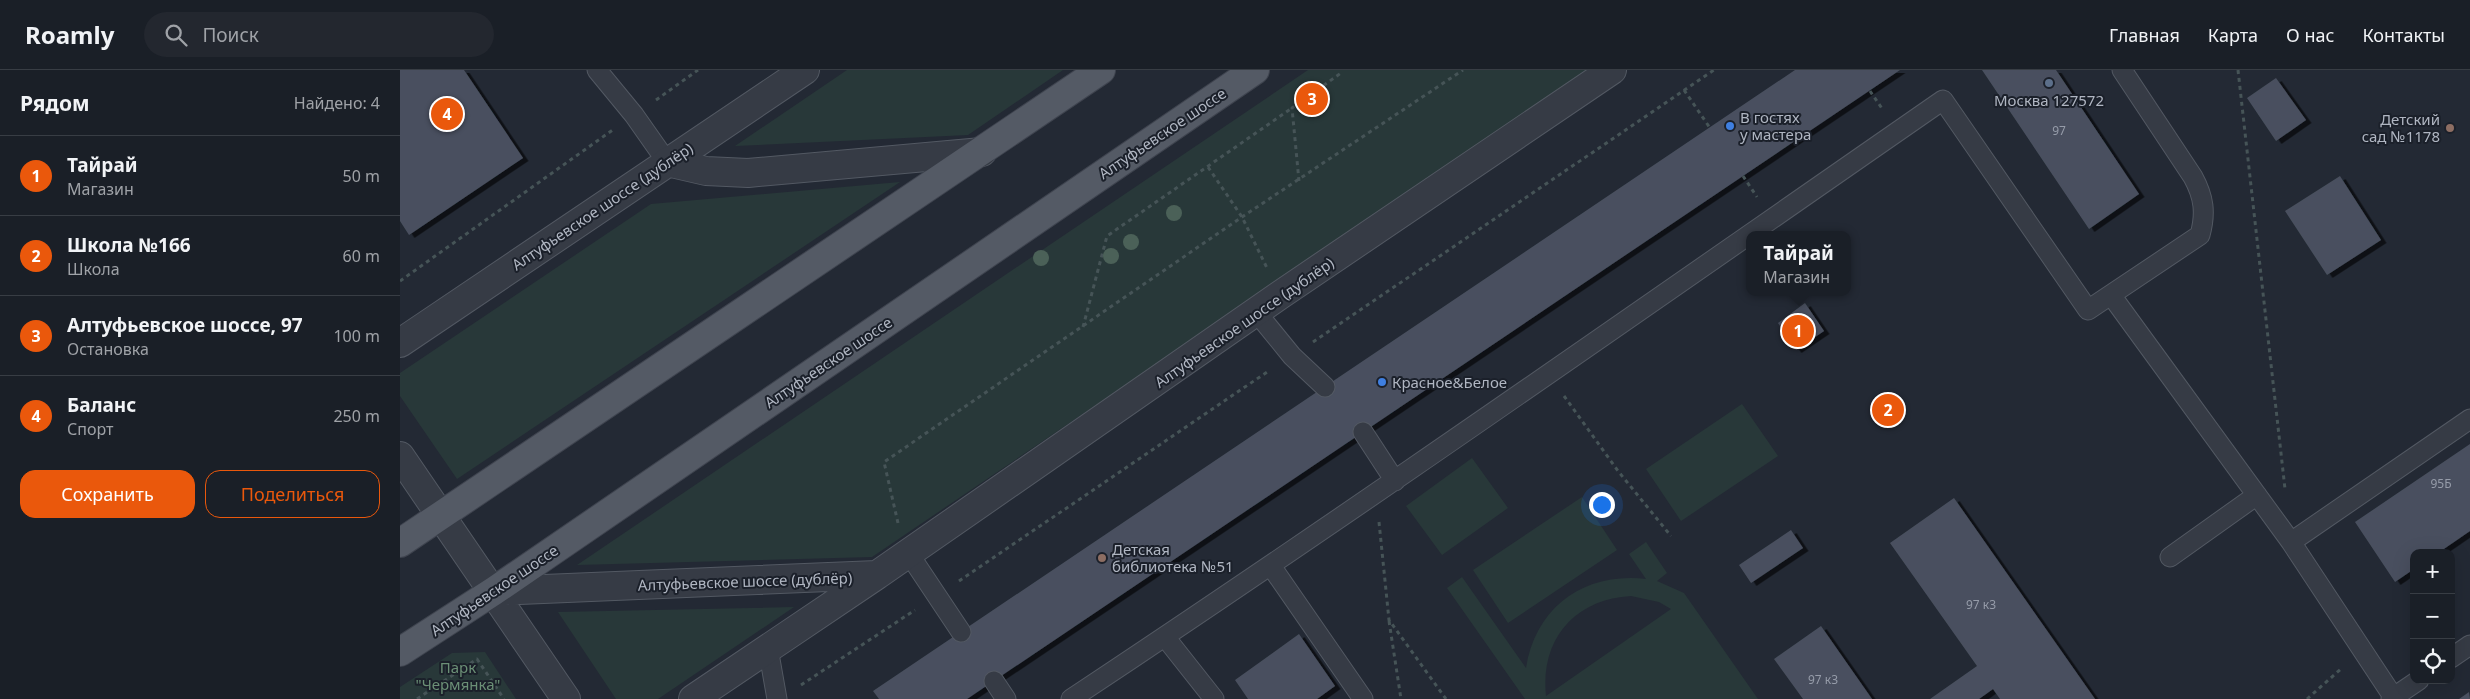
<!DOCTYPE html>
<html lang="ru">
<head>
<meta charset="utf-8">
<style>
  body { margin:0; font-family:"Noto Sans",sans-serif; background:#23272f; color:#f1f3f6 }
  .controls { position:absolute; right:15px; bottom:15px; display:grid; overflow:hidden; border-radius:10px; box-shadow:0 5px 20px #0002 }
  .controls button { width:45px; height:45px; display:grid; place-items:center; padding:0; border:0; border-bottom:1px solid #383d44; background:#1a1f27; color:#f1f3f6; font:25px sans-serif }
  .you { position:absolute; left:1201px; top:434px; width:18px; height:18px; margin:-12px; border:4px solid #fff; border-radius:50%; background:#1a73e8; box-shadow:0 0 0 8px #1a73e833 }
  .badge { display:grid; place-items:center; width:32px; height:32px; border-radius:50%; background:#ea580c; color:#fff; font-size:16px; font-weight:700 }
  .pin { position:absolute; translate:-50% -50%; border:2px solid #fff; box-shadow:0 1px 5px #0006 }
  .popup { position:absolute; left:1346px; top:161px; width:105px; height:65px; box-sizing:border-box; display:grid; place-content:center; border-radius:10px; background:#1a1f27; filter:drop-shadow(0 1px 4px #0005); font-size:16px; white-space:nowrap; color:#9fa2a7 }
  .popup b { font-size:19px; color:#f1f3f6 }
  .popup::after { content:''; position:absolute; left:50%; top:100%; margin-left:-10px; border:10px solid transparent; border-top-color:#1a1f27 }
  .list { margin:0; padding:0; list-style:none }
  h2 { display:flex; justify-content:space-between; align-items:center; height:65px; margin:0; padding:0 20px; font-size:21px }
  h2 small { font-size:16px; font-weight:400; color:#9fa2a7 }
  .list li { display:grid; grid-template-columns:32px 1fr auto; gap:15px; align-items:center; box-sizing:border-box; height:80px; padding:0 20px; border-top:1px solid #383d44 }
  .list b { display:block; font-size:19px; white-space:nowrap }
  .list p { margin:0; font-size:16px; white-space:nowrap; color:#9fa2a7 }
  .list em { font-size:16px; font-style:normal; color:#9fa2a7 }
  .actions { display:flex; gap:10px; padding:15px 20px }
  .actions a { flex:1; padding:11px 0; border:1px solid #ea580c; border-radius:15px; text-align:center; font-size:18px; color:#ea580c }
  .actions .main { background:#ea580c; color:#fff }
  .icon { flex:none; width:28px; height:28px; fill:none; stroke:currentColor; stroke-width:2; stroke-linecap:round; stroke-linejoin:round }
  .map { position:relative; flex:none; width:2070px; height:629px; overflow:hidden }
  header { display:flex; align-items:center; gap:30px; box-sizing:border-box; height:70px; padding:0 25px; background:#1a1f27; border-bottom:1px solid #383d44 }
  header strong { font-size:24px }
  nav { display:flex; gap:28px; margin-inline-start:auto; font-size:18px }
  .search { width:350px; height:45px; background:#23272f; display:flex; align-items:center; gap:12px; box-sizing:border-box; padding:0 18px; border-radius:28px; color:#9fa2a7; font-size:19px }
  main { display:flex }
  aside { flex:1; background:#1a1f27 }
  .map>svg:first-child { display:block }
  .green { fill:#283839; fill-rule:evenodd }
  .building { fill:#49505e; filter:url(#shadow) }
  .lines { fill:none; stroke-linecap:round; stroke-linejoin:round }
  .service-casing { stroke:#535963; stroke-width:21 }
  .tertiary-casing { stroke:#535963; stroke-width:30 }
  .primary-casing { stroke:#3f444f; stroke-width:30 }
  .path { stroke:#465457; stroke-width:3; stroke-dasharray:4 4; stroke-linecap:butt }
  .service { stroke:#363b45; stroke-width:19 }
  .tertiary { stroke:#363b45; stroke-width:28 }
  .primary { stroke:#545a65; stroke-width:28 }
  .tree { fill:#4b6158 }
  .service-dot { fill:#5c6f8a; stroke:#1b202a; stroke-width:2 }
  .shop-dot { fill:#3f7fe0; stroke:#1b202a; stroke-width:2 }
  .education-dot { fill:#8d6e63; stroke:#1b202a; stroke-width:2 }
  .labels { text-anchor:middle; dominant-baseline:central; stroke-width:4; stroke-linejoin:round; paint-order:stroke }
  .number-label { font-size:12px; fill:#969ca9 }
  .poi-label { font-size:15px; fill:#b0b6c2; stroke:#1b202a; text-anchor:start }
  .street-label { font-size:15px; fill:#b0b6c2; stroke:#1b202a }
  .park-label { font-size:15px; fill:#6b8f76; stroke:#1b202a }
</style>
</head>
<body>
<header>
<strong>Roamly</strong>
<div class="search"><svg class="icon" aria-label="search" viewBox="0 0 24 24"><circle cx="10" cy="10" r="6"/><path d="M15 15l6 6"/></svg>Поиск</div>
<nav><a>Главная</a><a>Карта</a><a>О нас</a><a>Контакты</a></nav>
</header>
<main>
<aside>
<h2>Рядом<small>Найдено: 4</small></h2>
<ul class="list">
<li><span class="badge">1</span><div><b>Тайрай</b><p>Магазин</p></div><em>50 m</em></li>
<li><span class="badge">2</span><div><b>Школа №166</b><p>Школа</p></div><em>60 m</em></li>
<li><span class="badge">3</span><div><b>Алтуфьевское шоссе, 97</b><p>Остановка</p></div><em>100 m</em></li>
<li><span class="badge">4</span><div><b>Баланс</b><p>Спорт</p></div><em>250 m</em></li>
</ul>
<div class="actions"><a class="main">Сохранить</a><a>Поделиться</a></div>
</aside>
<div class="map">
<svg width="2070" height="629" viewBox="0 0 2070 629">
  <defs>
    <filter id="shadow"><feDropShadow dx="5.5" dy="3" stdDeviation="0" flood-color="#0009"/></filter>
  </defs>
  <rect width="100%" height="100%" fill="#232934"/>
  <path class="green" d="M447 0H663L568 65 335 76Z
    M908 0H1190L472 487 177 495Z
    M500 112 57 409 0 326V303L251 134Z
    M1342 334 1378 386 1281 451 1246 399Z
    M1072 388 1108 438 1042 485 1006 436Z
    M1182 427 1217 480 1108 553 1073 500Z
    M1246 472 1267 503 1257 511 1284 523 1358 629H1125L1047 518 1062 507 1126 598C1136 536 1185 502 1246 509L1229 484ZM1231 526 1259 532 1271 539 1146 626C1140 569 1175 529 1231 526Z
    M394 537 258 629H216L158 542Z
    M85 582 116 629H0V617L52 583Z"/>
  <path class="building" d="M0 0H64L123 88 9 165 0 151Z
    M1395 0H1500L567 629H479L473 621Z
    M1582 0H1656L1739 124 1689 159Z
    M1876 8 1906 50 1876 71 1847 28Z
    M1940 106 1981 170 1927 205 1885 141Z
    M1405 233 1424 261 1396 280 1378 253Z
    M2070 374V461L2038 483H2014V499L1995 512 1955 452Z
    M1554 428 1695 629H1600L1593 619 1579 629H1530L1577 596 1490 473Z
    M1391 460 1403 478 1351 513 1339 495Z
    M1421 556 1472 629H1403L1374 589Z
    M899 564 935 616 917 629H848L835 610Z
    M2069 622 2070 629H2059Z"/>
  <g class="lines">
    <g class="service-casing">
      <path id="service" d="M197 0 234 45 267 92
        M1711 225 1891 472 1994 628
        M857 243 892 286 925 317
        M963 362 995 411
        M1891 472 2070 349
        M509 484 561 562
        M1770 487 1857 425
        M871 496 963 629
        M765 567 814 629
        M368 578 377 629
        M2051 588 2070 575
        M594 611 606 629
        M671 629C965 434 1253 231 1543 30L1688 240 1800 165C1806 143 1804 127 1793 107L1722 0
        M1991 629 2019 610"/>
    </g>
    <g class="tertiary-casing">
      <path id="tertiary" d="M267 92 306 101 348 103 582 82
        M0 273 405 0
        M0 386 166 629
        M94 521 477 505 880 225 1212 0
        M293 629 477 505"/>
    </g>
    <g class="primary-casing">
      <path id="primary" d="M0 473 701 0
        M0 582 94 521 855 0"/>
    </g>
    <path class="path" d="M1838 0 1885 419
      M1284 20 1310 58
      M1470 21 1483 40
      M256 30 298 0
      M808 97 842 147 867 198
      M1343 106 1357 127
      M899 111 892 38 941 3
      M0 211 214 59
      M683 257 707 166 892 38
      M913 272 1314 0
      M1164 326 1218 401 1271 466
      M979 452 989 550 1046 629
      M498 453 484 392 842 147 1063 0
      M559 511 870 300
      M989 551 1001 629
      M401 615 515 540
      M17 629 77 589 104 629
      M1907 629 1942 598"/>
    <use href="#service" class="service"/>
    <use href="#tertiary" class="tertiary"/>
    <use href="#primary" class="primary"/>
  </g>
  <g class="tree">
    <circle cx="774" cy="143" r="8"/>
    <circle cx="731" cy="172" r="8"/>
    <circle cx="711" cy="186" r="8"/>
    <circle cx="641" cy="188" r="8"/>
  </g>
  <circle class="service-dot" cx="1649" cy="13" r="5"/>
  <g class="shop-dot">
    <circle cx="1330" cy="56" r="5"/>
    <circle cx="982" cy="312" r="5"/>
  </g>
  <g class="education-dot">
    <circle cx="2050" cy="58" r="5"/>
    <circle cx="702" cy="488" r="5"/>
  </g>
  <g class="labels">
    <g class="number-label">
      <text x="1659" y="60">97</text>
      <text x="2041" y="413">95Б</text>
      <text x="1581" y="534">97 к3</text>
      <text x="1423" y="609">97 к3</text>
    </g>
    <g class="poi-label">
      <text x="1649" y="30" text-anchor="middle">Москва 127572</text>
      <text x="1340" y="47">В гостях<tspan x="1340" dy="17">у мастера</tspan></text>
      <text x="2040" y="49" text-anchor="end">Детский<tspan x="2040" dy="17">сад №1178</tspan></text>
      <text x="992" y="312">Красное&amp;Белое</text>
      <text x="712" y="479">Детская<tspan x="712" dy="17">библиотека №51</tspan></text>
    </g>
    <g class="street-label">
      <text transform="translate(762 63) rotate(-34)">Алтуфьевское шоссе</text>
      <text transform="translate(202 136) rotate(-34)">Алтуфьевское шоссе (дублёр)</text>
      <text transform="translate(844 252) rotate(-35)">Алтуфьевское шоссе (дублёр)</text>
      <text transform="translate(428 292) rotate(-34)">Алтуфьевское шоссе</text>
      <text transform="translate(345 511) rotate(-2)">Алтуфьевское шоссе (дублёр)</text>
      <text transform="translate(94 520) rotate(-34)">Алтуфьевское шоссе</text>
    </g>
    <g class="park-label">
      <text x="58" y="597">Парк<tspan x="58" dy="17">"Чермянка"</tspan></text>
    </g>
  </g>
</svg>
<div class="controls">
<button>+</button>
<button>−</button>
<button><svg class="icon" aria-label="locate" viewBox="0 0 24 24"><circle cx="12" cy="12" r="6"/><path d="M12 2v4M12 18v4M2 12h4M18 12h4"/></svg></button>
</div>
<div class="you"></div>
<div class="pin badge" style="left:1398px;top:261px">1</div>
<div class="popup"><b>Тайрай</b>Магазин</div>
<div class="pin badge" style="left:1488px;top:340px">2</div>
<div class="pin badge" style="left:912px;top:29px">3</div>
<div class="pin badge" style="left:47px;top:44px">4</div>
</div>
</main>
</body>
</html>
